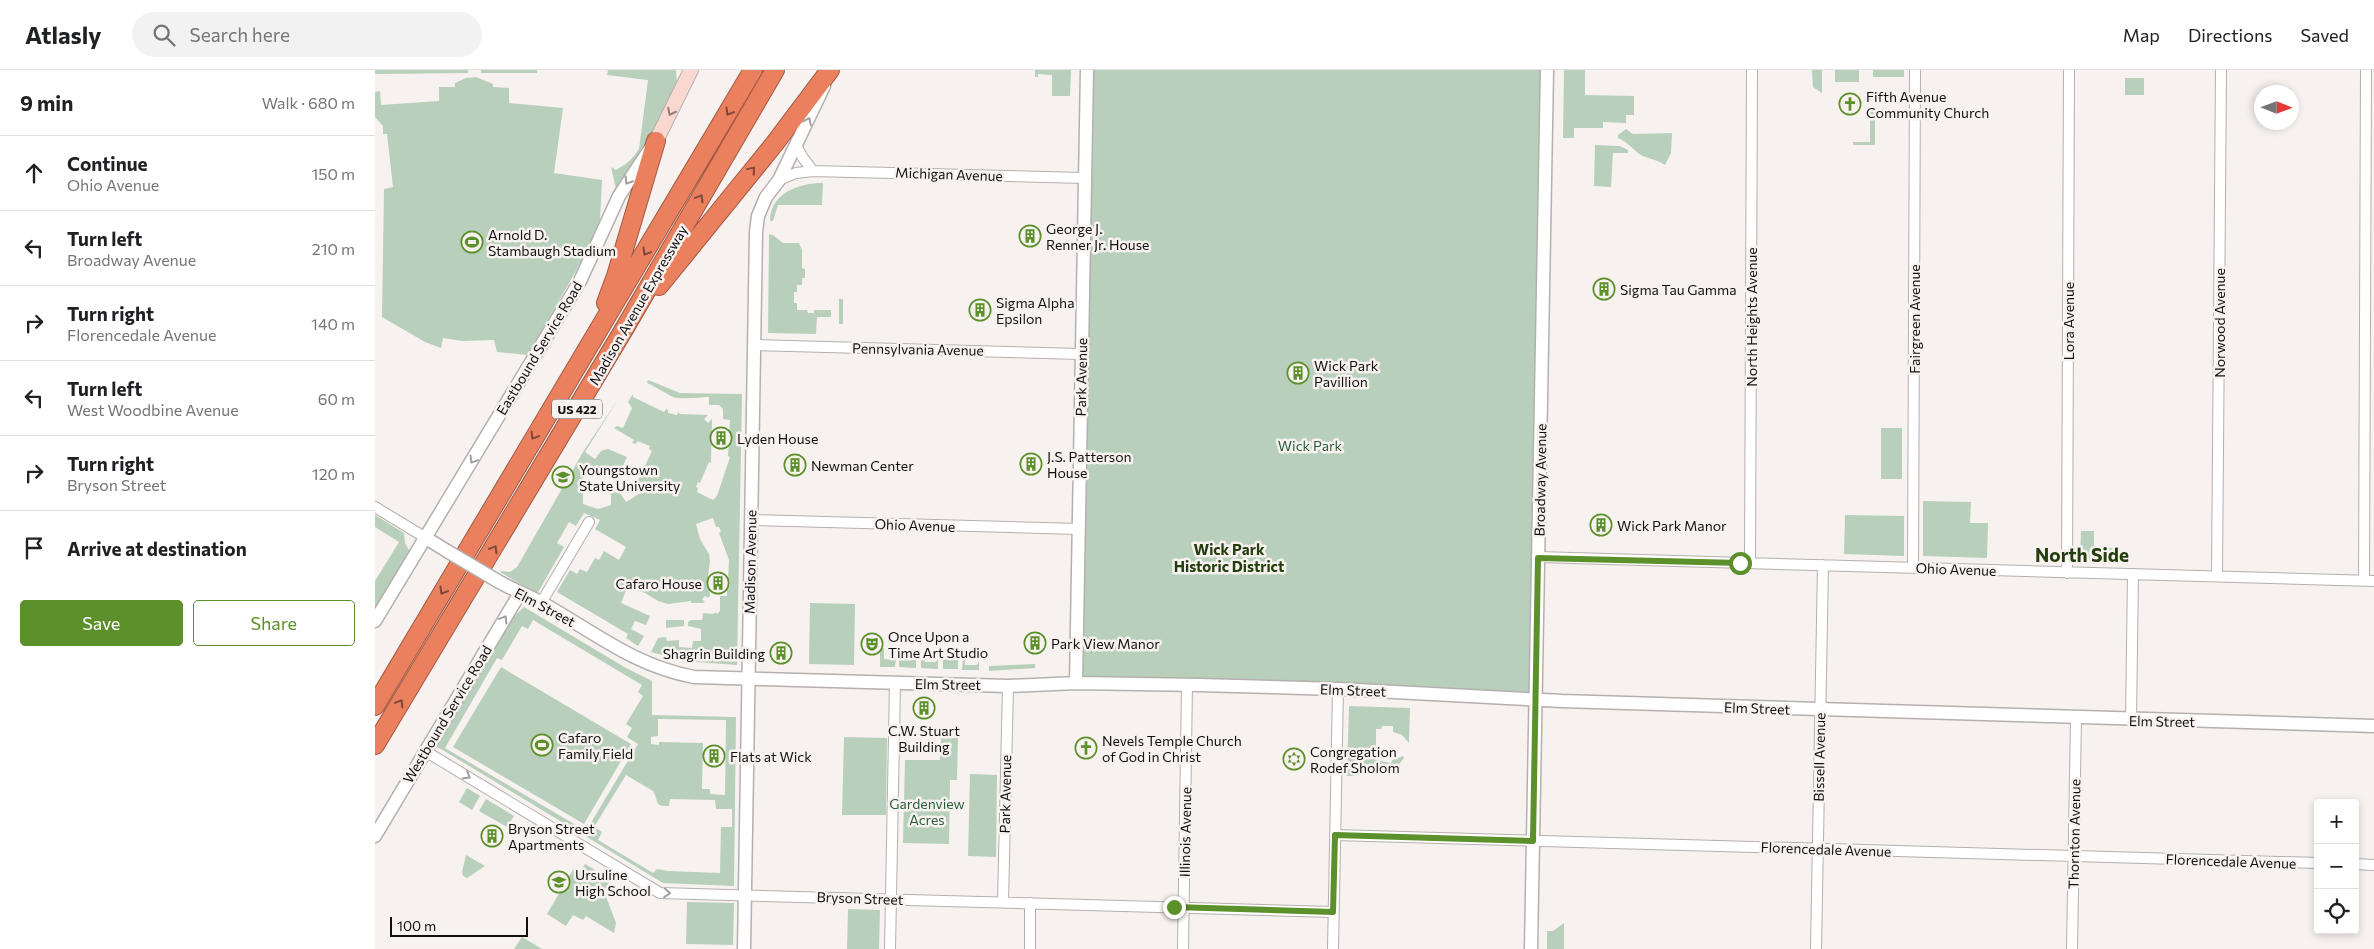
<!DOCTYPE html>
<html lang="en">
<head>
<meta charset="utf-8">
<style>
  body { margin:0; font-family:Commissioner,sans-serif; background:#f2f2f2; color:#202124 }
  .controls { position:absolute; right:15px; bottom:15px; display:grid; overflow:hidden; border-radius:5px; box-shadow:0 2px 8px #0003 }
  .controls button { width:45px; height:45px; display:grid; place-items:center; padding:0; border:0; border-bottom:1px solid #e0e0e0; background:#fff; color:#202124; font:25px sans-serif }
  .compass { position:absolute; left:1879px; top:15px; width:45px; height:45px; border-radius:50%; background:#fff; box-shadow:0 2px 8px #0003; rotate:91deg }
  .scale { position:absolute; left:15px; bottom:12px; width:138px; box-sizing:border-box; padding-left:5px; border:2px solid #12100f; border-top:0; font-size:14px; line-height:18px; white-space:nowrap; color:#12100f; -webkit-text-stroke:4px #f7f2f0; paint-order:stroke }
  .stop { position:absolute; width:15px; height:15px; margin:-11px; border:4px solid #5c902a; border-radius:50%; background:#fff }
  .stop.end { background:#5c902a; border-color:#fff; box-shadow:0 1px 5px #0008 }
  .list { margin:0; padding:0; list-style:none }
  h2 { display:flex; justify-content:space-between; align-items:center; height:65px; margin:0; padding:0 20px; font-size:21px }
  h2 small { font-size:16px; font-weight:400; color:#757577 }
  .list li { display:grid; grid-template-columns:32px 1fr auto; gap:15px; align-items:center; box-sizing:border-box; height:75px; padding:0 20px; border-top:1px solid #e0e0e0 }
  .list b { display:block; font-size:19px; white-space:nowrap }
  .list p { margin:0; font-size:16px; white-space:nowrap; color:#757577 }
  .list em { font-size:16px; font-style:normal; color:#757577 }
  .actions { display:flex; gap:10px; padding:15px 20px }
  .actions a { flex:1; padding:11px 0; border:1px solid #5c902a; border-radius:5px; text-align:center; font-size:18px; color:#5c902a }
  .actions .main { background:#5c902a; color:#fff }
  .icon { flex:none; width:28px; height:28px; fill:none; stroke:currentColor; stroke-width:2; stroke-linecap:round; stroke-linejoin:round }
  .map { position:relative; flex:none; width:1999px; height:879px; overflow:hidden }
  header { display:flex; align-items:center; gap:30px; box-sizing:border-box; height:70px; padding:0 25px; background:#fff; border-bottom:1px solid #e0e0e0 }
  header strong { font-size:24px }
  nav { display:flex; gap:28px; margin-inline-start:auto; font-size:18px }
  .search { width:350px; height:45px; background:#f2f2f2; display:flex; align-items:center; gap:12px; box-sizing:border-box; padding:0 18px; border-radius:28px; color:#757577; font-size:19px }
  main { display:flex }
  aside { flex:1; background:#fff }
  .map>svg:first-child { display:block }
  .green { fill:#b7cfbb; fill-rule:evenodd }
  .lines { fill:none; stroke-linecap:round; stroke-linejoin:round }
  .minor-casing { stroke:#b5b0ae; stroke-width:12 }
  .tertiary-casing { stroke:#b5b0ae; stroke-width:15 }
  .secondary-casing { stroke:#b5b0ae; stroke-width:16 }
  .motorway-casing { stroke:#9f5943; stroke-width:20 }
  .minor { stroke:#fff; stroke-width:10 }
  .tertiary { stroke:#fff; stroke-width:12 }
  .secondary { stroke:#f9d9cf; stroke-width:14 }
  .motorway { stroke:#eb805f; stroke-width:18 }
  .tertiary-bridge-casing { stroke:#b5b0ae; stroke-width:15; stroke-linecap:butt }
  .tertiary-bridge { stroke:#fff; stroke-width:12 }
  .oneway { stroke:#917f79 }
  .oneway2 { stroke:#7e4837 }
  .oneway3 { stroke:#a09f9f }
  .route { stroke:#5c902a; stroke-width:6 }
  .labels { text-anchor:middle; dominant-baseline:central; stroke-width:5; stroke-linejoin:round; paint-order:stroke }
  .shield { fill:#f7f2f0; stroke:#575452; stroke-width:1 }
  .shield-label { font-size:12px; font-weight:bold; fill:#12100f }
  .poi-label { font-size:14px; fill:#12100f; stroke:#f7f2f0; text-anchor:start }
  .street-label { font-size:14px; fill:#12100f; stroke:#f7f2f0 }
  .park-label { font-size:14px; fill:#295f38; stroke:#f7f2f0 }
  .neighbourhood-label { font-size:15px; font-weight:bold; fill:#243d0c; stroke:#f7f2f0 }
  .district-label { font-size:19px; font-weight:bold; fill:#243d0c; stroke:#f7f2f0 }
</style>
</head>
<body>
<header>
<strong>Atlasly</strong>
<div class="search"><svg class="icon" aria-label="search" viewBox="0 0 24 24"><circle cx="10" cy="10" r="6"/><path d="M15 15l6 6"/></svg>Search here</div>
<nav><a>Map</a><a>Directions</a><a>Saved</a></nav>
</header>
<main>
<aside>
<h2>9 min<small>Walk · 680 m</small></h2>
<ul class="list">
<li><svg class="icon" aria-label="ahead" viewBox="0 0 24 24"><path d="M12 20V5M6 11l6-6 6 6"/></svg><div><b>Continue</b><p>Ohio Avenue</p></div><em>150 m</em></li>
<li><svg class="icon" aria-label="left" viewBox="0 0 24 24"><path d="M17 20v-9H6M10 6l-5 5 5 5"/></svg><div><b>Turn left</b><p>Broadway Avenue</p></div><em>210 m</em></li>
<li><svg class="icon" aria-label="right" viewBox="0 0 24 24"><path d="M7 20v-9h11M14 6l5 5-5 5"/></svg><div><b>Turn right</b><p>Florencedale Avenue</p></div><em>140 m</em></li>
<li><svg class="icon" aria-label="left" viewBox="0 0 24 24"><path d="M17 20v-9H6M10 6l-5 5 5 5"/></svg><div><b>Turn left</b><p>West Woodbine Avenue</p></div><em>60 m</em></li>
<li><svg class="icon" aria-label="right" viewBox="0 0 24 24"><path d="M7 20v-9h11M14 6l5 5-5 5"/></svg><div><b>Turn right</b><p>Bryson Street</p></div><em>120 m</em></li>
<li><svg class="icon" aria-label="arrive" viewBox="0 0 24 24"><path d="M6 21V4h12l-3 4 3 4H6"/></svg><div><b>Arrive at destination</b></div></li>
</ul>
<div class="actions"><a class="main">Save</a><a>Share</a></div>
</aside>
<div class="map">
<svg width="1999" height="879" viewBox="0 0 1999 879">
  <rect width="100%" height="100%" fill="#f7f2f0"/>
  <path class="green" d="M0 0H93V3L0 4Z
    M106 0H162V3H106Z
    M233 0H301L302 15 278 63 242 123 236 97 241 100C250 95 258 89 264 79L273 10 232 5Z
    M660 0H696L695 26H677V5L663 4V7H660Z
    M712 0H1172L1161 630 701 613Z
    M1189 0H1210V25L1259 26V45H1251V53L1228 52V58H1199V68H1188Z
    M1437 0H1447V23L1438 17Z
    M1460 0H1484V12H1460Z
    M1498 0H1529V7H1498Z
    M101 7 118 14V17L134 18V33L188 38 179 103 227 110 225 150 210 185 153 285 122 282 119 270 87 271 68 268 66 278 50 272 7 247 9 119 18 117 12 64H8V56L0 47V22L5 21 6 35 64 31V17H80V13L91 8Z
    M1750 8H1769V25H1750Z
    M1500 38V75H1478V72H1495V39Z
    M1251 59 1258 64 1297 63 1296 83 1290 95C1282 89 1269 88 1263 83 1256 77 1252 72 1243 68V65Z
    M1220 75 1245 76 1253 80V83H1238L1236 117 1219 116Z
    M448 113 447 135H403L398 151H395C395 123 424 113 448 113Z
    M394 164 398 165 408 173H424L427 180V198L430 199V208H427V215H422V222H419V233H422V240H432L433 243H439V240H456V247H442L441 264 393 263Z
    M464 229H468V254H464Z
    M273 310 305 323 367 324 362 595 308 591 276 582 283 568 291 567 292 571 304 570V577L317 578 318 571H326V559L313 556V552L316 550H327L328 543 339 544 340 542 342 544 345 541V526H352V516H355V510H353L354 490 344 463 346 462 344 457H341L338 448 321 454 325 469 334 484 335 491 332 515 334 516 335 526 333 528 330 526 327 529 330 532 328 533H316V531L293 534 283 531 270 523 252 518 246 533 275 546 271 555 260 551 256 559 269 566 263 576 251 568 253 564 182 522 195 500 202 504 205 499 212 502 220 488 224 490 229 481 244 490 251 477 220 459 225 450 209 443 201 456 194 452 182 473 189 477 162 524 125 502 126 501 135 502 142 497 208 382 244 328 210 382 220 389 226 381 233 379 252 387 247 398 238 404 236 402H208V434L223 439 236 435V422L245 423 251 432 267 422 262 413 277 381 274 379 275 376 262 371 261 374 257 373 259 370 239 358 242 356 248 358 257 338 253 332 258 324V327L289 342 291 339 293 340V343L302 345 303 342 305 344 333 345 329 349 333 353 337 349 336 393 334 392 325 413 323 412 321 417 323 418 322 422 338 430 342 426 355 387 353 386 355 350 348 349V339L344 335H334V327C324 327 306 330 298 327 292 324 279 316 272 313Z
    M1506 358H1527V409H1506Z
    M1548 431 1596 432 1595 453H1613L1612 488 1548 486Z
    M0 445 29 463 30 473 35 482 0 538V511L24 472 0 457Z
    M1470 445 1529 446V486L1469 484Z
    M1706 461H1719V477L1722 478V482H1730L1731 478H1740V490L1705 489Z
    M435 533 480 534 479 595 434 594Z
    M149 537 251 598 277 611V645L361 647 359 816 288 813 61 676 136 549ZM158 550 267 615 263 622 268 626 251 654 257 658 252 667 263 674 211 761 70 678 122 588 127 590 147 556 153 559ZM283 649 351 650 350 725 335 724V719H327L328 673 284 672V675L276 674V667L283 666ZM251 705 278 721C284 731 279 737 294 736L295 729 340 730 341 739H357V757H346L345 803 293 801 282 799 278 803 223 770 227 762 219 757Z
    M291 550H309V556L291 558Z
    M505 575 509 579V589L519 590 521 587 520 597H505Z
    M539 585H541V598L524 597V588L539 589Z
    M546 585 550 586V592H561L563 589V599L546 598Z
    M568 588 583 589V599H568Z
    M588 589H590V595H602L604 591V600H587Z
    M660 594V598L614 601V596Z
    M126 597 256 674 209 754 78 677Z
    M974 636 1035 638 1034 673 1027 665 1018 662V656H1007L1006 659H1001V690L1016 693 1017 690 1028 686 1029 688 1021 698 979 697V706H972Z
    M469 667 512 668 511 745H467Z
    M566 668H583L582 710H575L574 774 528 773 530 690H565Z
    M595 704 622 705 621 787 593 786Z
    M92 718 105 726 97 740 84 732Z
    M111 729 139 746 132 757 104 741Z
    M91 785 110 796 92 808 88 806 87 802Z
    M210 794 235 809 230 824 241 853 239 863 211 846 208 850 198 845 191 856 172 844 199 798 205 801Z
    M312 832 359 833 358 875 311 874Z
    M473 839 505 840 504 879H472Z
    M1189 853V879H1172V861H1178Z
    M147 867 167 879H139Z"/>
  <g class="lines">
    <g class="minor-casing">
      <path id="minor" d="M421 75 428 88 438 101
        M404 110 421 103 438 101 709 108
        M379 275 706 284
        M0 437 51 468
        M376 450 703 459
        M1163 487 1999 511
        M1375 493 1377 0
        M1538 498 1540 0
        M1692 503 1694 0
        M1842 506 1846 0
        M1989 510 1991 0
        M166 533 214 452
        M1756 650 1758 504
        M50 681 285 823 958 842
        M960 765 1943 793
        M1980 794 1999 795
        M628 832 633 616
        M515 879 520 613
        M655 879V833
        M808 879 812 615
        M958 879 963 619
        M1441 879 1448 495
        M1697 879 1701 648"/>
    </g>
    <g class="tertiary-casing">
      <path id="tertiary" d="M51 468 72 481
        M121 510C136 519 153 525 169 534 220 563 260 596 319 607L633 616 701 613 824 615 963 619 1187 631 1999 656
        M0 551 205 211 244 126 275 79
        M701 613 712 0
        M0 766 145 523
        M369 879 381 162 383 146 391 127 404 110 449 16
        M1156 879 1172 0"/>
    </g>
    <g class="secondary-casing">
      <path id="secondary" d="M281 71 316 0"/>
    </g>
    <g class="motorway-casing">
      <path id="motorway" d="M284 216 400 73 455 0
        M231 233 241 206 281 71
        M0 636 378 0
        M0 675 248 261 400 0"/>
    </g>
    <use href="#minor" class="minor"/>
    <use href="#tertiary" class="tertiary"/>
    <use href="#secondary" class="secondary"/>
    <use href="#motorway" class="motorway"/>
    <g class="tertiary-bridge-casing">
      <path id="tertiary-bridge" d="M72 481 121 510"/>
    </g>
    <use href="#tertiary-bridge" class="tertiary-bridge"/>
  </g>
  <defs><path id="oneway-chevron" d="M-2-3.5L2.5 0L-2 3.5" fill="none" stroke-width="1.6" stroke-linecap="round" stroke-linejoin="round" transform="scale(1.25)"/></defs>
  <use class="oneway" href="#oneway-chevron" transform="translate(296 42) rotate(117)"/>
  <g class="oneway2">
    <use href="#oneway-chevron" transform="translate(354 42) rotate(121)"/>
    <use href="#oneway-chevron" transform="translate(377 100) rotate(-50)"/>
    <use href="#oneway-chevron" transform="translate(325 128) rotate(-59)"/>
    <use href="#oneway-chevron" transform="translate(271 182) rotate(121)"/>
    <use href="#oneway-chevron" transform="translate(159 366) rotate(121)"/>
    <use href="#oneway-chevron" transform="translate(119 479) rotate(-59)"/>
    <use href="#oneway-chevron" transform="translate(68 521) rotate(121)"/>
    <use href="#oneway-chevron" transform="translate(25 633) rotate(-59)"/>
  </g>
  <g class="oneway3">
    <use href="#oneway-chevron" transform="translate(433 51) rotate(-64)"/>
    <use href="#oneway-chevron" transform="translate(253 111) rotate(122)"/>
    <use href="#oneway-chevron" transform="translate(98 390) rotate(121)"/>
    <use href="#oneway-chevron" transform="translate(129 549) rotate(-59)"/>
    <use href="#oneway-chevron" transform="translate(92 706) rotate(31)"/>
    <use href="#oneway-chevron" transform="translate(292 823) rotate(4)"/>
  </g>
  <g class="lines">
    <path class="route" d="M799 837 958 842 960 765 1158 771 1163 488 1365 493"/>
  </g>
  <defs>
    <g id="church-ring" transform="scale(1.125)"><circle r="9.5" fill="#f7f2f0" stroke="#5c902a" stroke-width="1.5"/><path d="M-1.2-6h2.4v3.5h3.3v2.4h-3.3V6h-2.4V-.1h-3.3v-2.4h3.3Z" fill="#5c902a"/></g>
    <g id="building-ring" transform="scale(1.125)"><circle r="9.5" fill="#f7f2f0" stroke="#5c902a" stroke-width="1.5"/><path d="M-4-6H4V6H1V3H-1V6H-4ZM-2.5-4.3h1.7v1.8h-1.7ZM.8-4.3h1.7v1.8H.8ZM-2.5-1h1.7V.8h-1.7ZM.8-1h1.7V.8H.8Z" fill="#5c902a"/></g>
    <g id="stadium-ring" transform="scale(1.125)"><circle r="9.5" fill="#f7f2f0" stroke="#5c902a" stroke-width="1.5"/><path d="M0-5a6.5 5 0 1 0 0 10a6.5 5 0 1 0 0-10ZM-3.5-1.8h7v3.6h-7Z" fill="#5c902a"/></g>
    <g id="university-ring" transform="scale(1.125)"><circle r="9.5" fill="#f7f2f0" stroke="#5c902a" stroke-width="1.5"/><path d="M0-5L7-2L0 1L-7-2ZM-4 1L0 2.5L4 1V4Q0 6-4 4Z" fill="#5c902a"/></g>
    <g id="theatre-ring" transform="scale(1.125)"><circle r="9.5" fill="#f7f2f0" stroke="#5c902a" stroke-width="1.5"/><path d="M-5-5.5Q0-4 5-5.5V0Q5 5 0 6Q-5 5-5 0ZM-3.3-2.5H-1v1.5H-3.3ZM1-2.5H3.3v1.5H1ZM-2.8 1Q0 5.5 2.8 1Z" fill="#5c902a"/></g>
    <g id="synagogue-ring" transform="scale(1.125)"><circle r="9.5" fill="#f7f2f0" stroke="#5c902a" stroke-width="1.5"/><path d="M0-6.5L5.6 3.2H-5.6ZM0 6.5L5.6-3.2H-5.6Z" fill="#5c902a"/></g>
    <g id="school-ring" transform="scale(1.125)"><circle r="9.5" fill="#f7f2f0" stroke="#5c902a" stroke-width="1.5"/><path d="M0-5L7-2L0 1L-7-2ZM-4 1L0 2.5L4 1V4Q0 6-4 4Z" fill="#5c902a"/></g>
  </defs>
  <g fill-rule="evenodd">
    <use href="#church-ring" x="1475" y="34"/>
    <use href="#building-ring" x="655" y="166"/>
    <use href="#stadium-ring" x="97" y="172"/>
    <use href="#building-ring" x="1229" y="219"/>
    <use href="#building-ring" x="605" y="240"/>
    <use href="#building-ring" x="923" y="303"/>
    <use href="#building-ring" x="346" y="368"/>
    <use href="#building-ring" x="656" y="394"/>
    <use href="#building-ring" x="420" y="395"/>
    <use href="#university-ring" x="188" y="407"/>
    <use href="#building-ring" x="1226" y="455"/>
    <use href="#building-ring" x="343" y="513"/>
    <use href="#building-ring" x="660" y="573"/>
    <use href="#theatre-ring" x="497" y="574"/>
    <use href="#building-ring" x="406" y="583"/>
    <use href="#building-ring" x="549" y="638"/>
    <use href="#stadium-ring" x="167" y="675"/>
    <use href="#church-ring" x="711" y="678"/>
    <use href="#building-ring" x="339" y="686"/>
    <use href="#synagogue-ring" x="919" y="689"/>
    <use href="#building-ring" x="117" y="766"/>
    <use href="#school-ring" x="184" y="812"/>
  </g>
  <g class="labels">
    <rect class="shield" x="177" y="329.5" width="50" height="19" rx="4"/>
    <g class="shield-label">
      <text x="202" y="339">US 422</text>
    </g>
    <g class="poi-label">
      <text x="1491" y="26">Fifth Avenue<tspan x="1491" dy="16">Community Church</tspan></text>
      <text x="671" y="158">George J.<tspan x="671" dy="16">Renner Jr. House</tspan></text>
      <text x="113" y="164">Arnold D.<tspan x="113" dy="16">Stambaugh Stadium</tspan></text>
      <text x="1245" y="219">Sigma Tau Gamma</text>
      <text x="621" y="232">Sigma Alpha<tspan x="621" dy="16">Epsilon</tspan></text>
      <text x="939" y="295">Wick Park<tspan x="939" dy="16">Pavillion</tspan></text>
      <text x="362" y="368">Lyden House</text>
      <text x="672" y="386">J.S. Patterson<tspan x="672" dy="16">House</tspan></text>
      <text x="436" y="395">Newman Center</text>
      <text x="204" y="399">Youngstown<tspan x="204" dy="16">State University</tspan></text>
      <text x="1242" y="455">Wick Park Manor</text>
      <text x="327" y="513" text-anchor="end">Cafaro House</text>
      <text x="513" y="566">Once Upon a<tspan x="513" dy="16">Time Art Studio</tspan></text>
      <text x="676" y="573">Park View Manor</text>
      <text x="390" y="583" text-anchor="end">Shagrin Building</text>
      <text x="549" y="660" text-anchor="middle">C.W. Stuart<tspan x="549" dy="16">Building</tspan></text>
      <text x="183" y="667">Cafaro<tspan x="183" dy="16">Family Field</tspan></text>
      <text x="727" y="670">Nevels Temple Church<tspan x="727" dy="16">of God in Christ</tspan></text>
      <text x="935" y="681">Congregation<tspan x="935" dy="16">Rodef Sholom</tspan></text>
      <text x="355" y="686">Flats at Wick</text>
      <text x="133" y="758">Bryson Street<tspan x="133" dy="16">Apartments</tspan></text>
      <text x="200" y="804">Ursuline<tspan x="200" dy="16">High School</tspan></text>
    </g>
    <g class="street-label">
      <text transform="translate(574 104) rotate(2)">Michigan Avenue</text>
      <text transform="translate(263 235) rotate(-60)">Madison Avenue Expressway</text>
      <text transform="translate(1376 247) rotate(-90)">North Heights Avenue</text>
      <text transform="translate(1539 249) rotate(-90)">Fairgreen Avenue</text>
      <text transform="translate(1693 251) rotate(-90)">Lora Avenue</text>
      <text transform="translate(1844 253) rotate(-90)">Norwood Avenue</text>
      <text transform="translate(164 278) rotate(-59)">Eastbound Service Road</text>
      <text transform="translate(543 279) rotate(1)">Pennsylvania Avenue</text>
      <text transform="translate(706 307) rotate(-89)">Park Avenue</text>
      <text transform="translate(1165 410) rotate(-89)">Broadway Avenue</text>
      <text transform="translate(540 455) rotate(2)">Ohio Avenue</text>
      <text transform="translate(375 492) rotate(-89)">Madison Avenue</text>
      <text transform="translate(1581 499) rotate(2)">Ohio Avenue</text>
      <text transform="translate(170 537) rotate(28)">Elm Street</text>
      <text transform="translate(573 614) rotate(1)">Elm Street</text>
      <text transform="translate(978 620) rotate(2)">Elm Street</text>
      <text transform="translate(1382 638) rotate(2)">Elm Street</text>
      <text transform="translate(72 644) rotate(-59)">Westbound Service Road</text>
      <text transform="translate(1787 651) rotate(1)">Elm Street</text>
      <text transform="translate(1444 687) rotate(-89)">Bissell Avenue</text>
      <text transform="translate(630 724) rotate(-89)">Park Avenue</text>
      <text transform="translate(810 762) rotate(-89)">Illinois Avenue</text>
      <text transform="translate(1699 764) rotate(-89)">Thornton Avenue</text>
      <text transform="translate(1451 779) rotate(2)">Florencedale Avenue</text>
      <text transform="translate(1856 791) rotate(2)">Florencedale Avenue</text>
      <text transform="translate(485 828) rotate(2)">Bryson Street</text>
    </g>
    <g class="park-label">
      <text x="935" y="375">Wick Park</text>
      <text x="552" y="733">Gardenview<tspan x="552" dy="16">Acres</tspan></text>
    </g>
    <g class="neighbourhood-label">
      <text x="854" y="479">Wick Park<tspan x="854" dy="17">Historic District</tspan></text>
    </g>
    <g class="district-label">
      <text x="1707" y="484">North Side</text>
    </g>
  </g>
</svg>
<div class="controls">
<button>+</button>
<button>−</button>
<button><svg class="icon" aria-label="locate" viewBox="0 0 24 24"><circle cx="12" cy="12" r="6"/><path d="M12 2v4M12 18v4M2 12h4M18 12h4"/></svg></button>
</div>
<svg class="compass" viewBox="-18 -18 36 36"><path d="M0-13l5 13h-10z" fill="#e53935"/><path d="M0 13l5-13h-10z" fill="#757577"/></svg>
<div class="scale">100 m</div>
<div class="stop" style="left:1365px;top:493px"></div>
<div class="stop end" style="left:799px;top:837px"></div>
</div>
</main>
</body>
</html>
